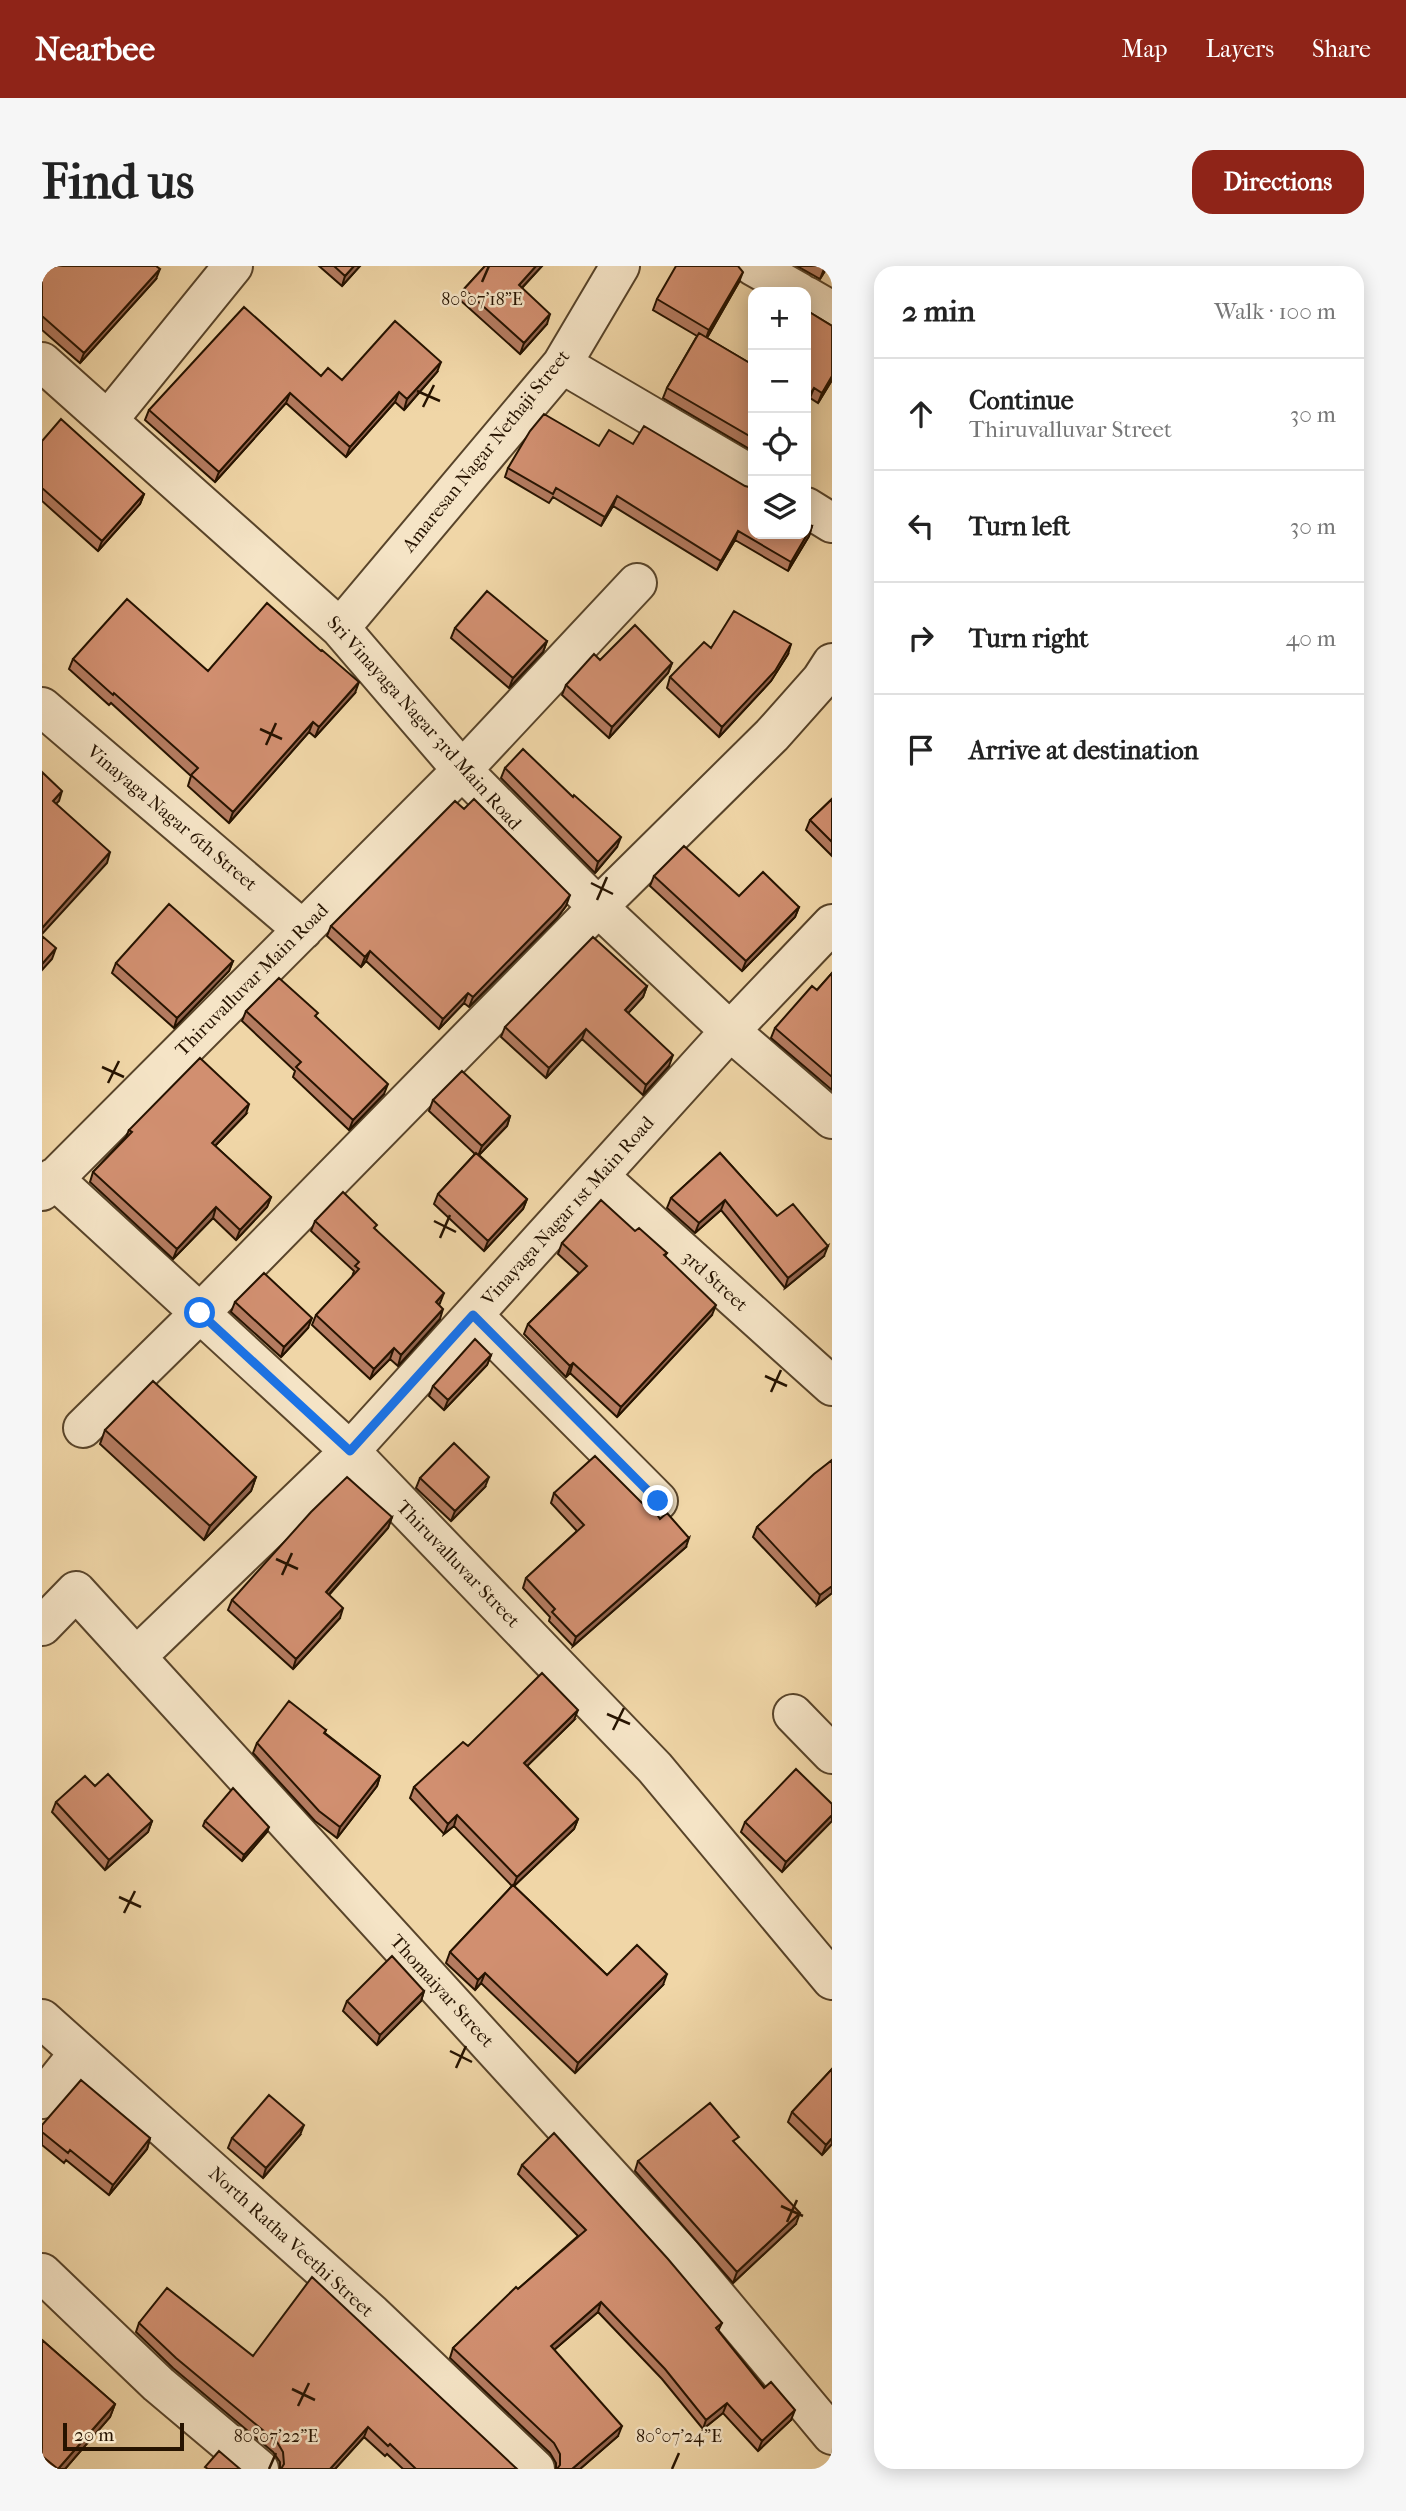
<!DOCTYPE html>
<html lang="en">
<head>
<meta charset="utf-8">
<style>
  body { margin:0; font-family:"IM FELL French Canon",serif; background:#f6f6f6; color:#222 }
  .controls { position:absolute; right:21px; top:21px; display:grid; overflow:hidden; border-radius:14px; box-shadow:0 4px 18px #0003 }
  .controls button { width:63px; height:63px; display:grid; place-items:center; padding:0; border:0; border-bottom:2px solid #e0e0e0; background:#fff; color:#222; font:35px sans-serif }
  .scale { position:absolute; left:21px; bottom:18px; width:121px; box-sizing:border-box; padding-left:7px; border:4px solid #261300; border-top:0; font-size:19px; line-height:24px; white-space:nowrap; color:#261300; -webkit-text-stroke:5px #f5e4c6; paint-order:stroke }
  .stop { position:absolute; width:21px; height:21px; margin:-16px; border:5px solid #1a73e8; border-radius:50%; background:#fff }
  .stop.end { background:#1a73e8; border-color:#fff; box-shadow:0 2px 7px #0008 }
  .list { margin:0; padding:0; list-style:none }
  h2 { display:flex; justify-content:space-between; align-items:center; height:91px; margin:0; padding:0 28px; font-size:30px }
  h2 small { font-size:23px; font-weight:400; color:#767676 }
  .list li { display:grid; grid-template-columns:46px 1fr auto; gap:21px; align-items:center; box-sizing:border-box; height:112px; padding:0 28px; border-top:2px solid #e0e0e0 }
  .list b { display:block; font-size:26px; white-space:nowrap }
  .list p { margin:0; font-size:23px; white-space:nowrap; color:#767676 }
  .list em { font-size:23px; font-style:normal; color:#767676 }
  .icon { flex:none; width:38px; height:38px; fill:none; stroke:currentColor; stroke-width:2; stroke-linecap:round; stroke-linejoin:round }
  .map { position:relative; flex:none; width:790px; height:2203px; overflow:hidden; border-radius:21px }
  header { display:flex; align-items:center; gap:42px; box-sizing:border-box; height:98px; padding:0 35px; background:#8f2418; color:#fff }
  header strong { font-size:33px }
  nav { display:flex; gap:38px; margin-inline-start:auto; font-size:24px }
  .intro { display:flex; align-items:center; justify-content:space-between; box-sizing:border-box; height:168px; padding:0 42px }
  h1 { margin:0; font-size:49px }
  .button { padding:18px 32px; border-radius:21px; background:#8f2418; color:#fff; font-size:24px; font-weight:700 }
  main { display:flex; gap:42px; padding:0 42px }
  aside { flex:1; background:#fff; border-radius:21px; box-shadow:0 4px 18px #0003 }
  .map>svg:first-child { display:block }
  .lines { fill:none; stroke-linecap:round; stroke-linejoin:round }
  .minor-casing { stroke:#58442a; stroke-width:42 }
  .minor { stroke:#f5e4c6; stroke-width:38 }
  .wall { fill:#b47b60; stroke:#261300; stroke-width:2 }
  .shaded-wall { fill:#92644e; stroke:#261300; stroke-width:2 }
  .building { fill:#d18f70; stroke:#261300; stroke-width:2 }
  .route { stroke:#1a73e8; stroke-width:9 }
  .ticks { fill:none; stroke:#261300; stroke-width:2.5 }
  .labels { text-anchor:middle; dominant-baseline:central; stroke-width:5; stroke-linejoin:round; paint-order:stroke }
  .street-label { font-size:19px; fill:#261300; stroke:#f5e4c6 }
  .ticks-label { font-size:18px; text-anchor:middle; fill:#261300; stroke:#f5e4c6; stroke-width:5; stroke-linejoin:round; paint-order:stroke }
</style>
</head>
<body>
<header>
<strong>Nearbee</strong>
<nav><a>Map</a><a>Layers</a><a>Share</a></nav>
</header>
<div class="intro"><h1>Find us</h1><a class="button">Directions</a></div>
<main>
<div class="map">
<svg width="790" height="2203" viewBox="0 0 790 2203">
  <rect width="100%" height="100%" fill="#f0d6a7"/>
  <filter id="stains"><feTurbulence type="fractalNoise" baseFrequency=".00286" numOctaves="4"/><feColorMatrix values="0 0 0 0 .2 0 0 0 0 .09 0 0 0 0 .02 0 0 0 .5 -.17"/></filter>
  <radialGradient id="worn" r=".72"><stop offset=".6" stop-color="#630" stop-opacity="0"/><stop offset="1" stop-color="#630" stop-opacity=".3"/></radialGradient>
  <g class="lines">
    <g class="minor-casing">
      <path id="minor" d="M711 0 757 26
        M764 30 790 45
        M0 96 298 362 420 504 556 641 688 765 790 853
        M520 98 711 210
        M66 154 191 0
        M764 241 790 257
        M298 362 520 98 578 0
        M0 441 261 664
        M557 910 790 1120
        M11 912 308 1185 613 1502 790 1714
        M0 925 420 504 595 317
        M431 1049 616 1235
        M41 1162 158 1047 556 641 730 469 779 414 790 397
        M0 1360 34 1325 639 1988 790 2169
        M94 1391 308 1185 688 765 790 658
        M751 1448 790 1488
        M0 1753 330 2048 493 2203
        M0 1833 37 1787
        M0 2007 116 2118 217 2203"/>
    </g>
    <use href="#minor" class="minor"/>
  </g>
  <path class="wall" d="M0 0 114 13 38 97 0 64Z
    M277 0H318L300 20Z
    M443 0H500L480 22 505 58 478 88 418 34 422 23Z
    M755 0H786L778 13Z
    M697 16 665 72 711 99V185L621 132 625 122 655 70 611 44 615 33Z
    M764 44 790 60V114L776 137 768 132 764 139Z
    M395 106 362 144 353 136 304 191 244 137 173 216 103 154 107 144 279 110 300 114Z
    M0 175 102 228 98 238 56 285 0 235Z
    M557 180 711 268 770 260 767 270 746 305 693 274 675 304 571 240 559 260 511 231 507 237 463 211 466 202Z
    M413 362 505 375 501 386 467 422 409 372Z
    M669 382 746 388 729 415 677 471 625 422 628 411Z
    M31 393 166 405 313 427 273 471 267 466 187 557 146 520 149 510 69 437 67 439 27 403Z
    M558 394 630 397 626 407 567 472 520 429 524 419Z
    M463 502 575 581 553 607 459 512Z
    M790 533V590L764 564 768 554Z
    M612 610 697 630 757 641 753 651 700 705 608 620Z
    M524 640 515 652 427 741 422 737 397 763 324 695 319 701 285 670 289 660Z
    M191 695 187 705 132 762 70 707 74 697Z
    M790 707V824L729 772 733 762 775 724Z
    M605 720 601 731 586 747 627 800 601 829 540 773 504 812 459 771 463 761Z
    M204 745 274 751 342 828 307 864 251 811 253 805 200 755Z
    M391 834 468 850 465 860 437 889 485 933 481 943 442 985 392 938 396 928 433 888 387 845Z
    M204 848 173 880 229 931 225 941 194 974 171 952 131 993 48 916 51 906 84 871 87 864Z
    M678 887 735 950 782 990 743 1022 679 944 653 967 625 942 629 932Z
    M273 955 334 964 398 1037 397 1039 398 1053 356 1100 348 1093 328 1113 270 1059 274 1049 310 1011 312 1005 269 965Z
    M593 965 625 987 623 990 670 1049 575 1151 528 1107 524 1111 482 1068 486 1058 537 1007 516 988 520 977Z
    M193 1036 266 1062 239 1091 189 1046Z
    M449 1089 445 1099 402 1144 387 1130 391 1120Z
    M63 1164 214 1211 209 1225 162 1274 58 1178Z
    M790 1194V1327L775 1339 711 1271 715 1261Z
    M378 1212 443 1221 409 1255 374 1222Z
    M512 1227 644 1281 531 1380 507 1355 508 1351 481 1322 484 1312 535 1265 509 1237Z
    M350 1251 346 1262 287 1329 298 1352 251 1403 186 1344 190 1334Z
    M532 1454 485 1500 536 1553 532 1563 472 1620 565 1709 621 1719 533 1807 439 1717 433 1724 404 1697 408 1686 470 1620 412 1560 402 1568 368 1532 372 1521 426 1480Z
    M284 1464 283 1467 338 1510 335 1520 295 1572 273 1555 211 1487 215 1477Z
    M53 1520 110 1555 106 1566 63 1604 10 1546 14 1536Z
    M790 1538 740 1606 699 1566 703 1556Z
    M163 1555 225 1566 200 1595 161 1560Z
    M382 1725 379 1735 335 1779 301 1745 305 1735Z
    M790 1803V1878L780 1889 746 1856 750 1846Z
    M0 1859 108 1872 105 1883 67 1929 24 1894 22 1897 0 1879Z
    M258 1869 221 1912 186 1882 190 1872Z
    M694 1879 754 1958 691 2017 593 1905 596 1895Z
    M480 1899 680 2057 676 2065 749 2154 716 2185 681 2147 661 2163 620 2113 556 2046 512 2084 576 2170 538 2203H514V2197L508 2187 408 2092 411 2082 476 2023 536 1970 476 1908Z
    M97 2057 211 2090 475 2203H361L345 2188 343 2190 322 2171 293 2203H238V2196L231 2186 131 2102 94 2066Z
    M0 2074 73 2138 68 2151 23 2203H0Z"/>
  <path class="shaded-wall" d="M312 0H318L300 20 303 10Z
    M494 0H500L473 29 477 19Z
    M784 0H786L778 13 782 3Z
    M118 3 114 13 38 97 42 87Z
    M701 6 697 16 663 75 667 64Z
    M508 48 505 58 478 88 482 77Z
    M399 96 395 106 362 144 365 133Z
    M790 110V114L776 137 780 127Z
    M772 122 768 132 764 139V135Z
    M357 126 353 136 304 191 308 181Z
    M248 127 244 137 173 216 177 206Z
    M102 228 98 238 56 285 60 275Z
    M575 230 571 240 559 260 563 251Z
    M770 260 767 270 746 305 749 296Z
    M696 265 693 274 675 304 679 295Z
    M505 375 501 386 467 422 471 412Z
    M749 378 746 388 729 415 677 471 680 461Z
    M630 397 626 407 567 472 570 461Z
    M317 416 313 427 273 471 277 461Z
    M271 456 267 466 187 557 191 546Z
    M20 525 17 535 7 545 11 535Z
    M579 571 575 581 553 607 556 596Z
    M68 586 65 597 0 668V662Z
    M528 629 524 640 515 652 427 741 431 731Z
    M757 641 753 651 700 705 704 695Z
    M14 682 10 693 0 704V698Z
    M328 685 324 695 319 701 323 691Z
    M191 695 187 705 132 762 135 752Z
    M605 720 601 731 579 755 583 744Z
    M426 727 422 737 397 763 401 753Z
    M544 763 540 773 504 812 507 802Z
    M631 789 627 800 601 829 604 819Z
    M346 818 342 828 307 864 311 854Z
    M207 838 204 848 166 887 170 877Z
    M468 850 465 860 436 890 440 880Z
    M229 931 225 941 194 974 198 964Z
    M485 933 481 943 442 985 446 975Z
    M683 934 679 944 653 967 657 957Z
    M174 941 171 952 131 993 135 983Z
    M786 980 782 990 743 1022 746 1012Z
    M402 1027 398 1037 390 1046 394 1036Z
    M674 1039 670 1049 575 1151 579 1141Z
    M401 1043 398 1053 356 1100 359 1089Z
    M270 1052 266 1062 239 1091 242 1081Z
    M352 1082 348 1093 328 1113 332 1103Z
    M449 1089 445 1099 402 1144 406 1134Z
    M531 1097 528 1107 524 1111 528 1100Z
    M214 1211 209 1225 162 1274 168 1260Z
    M447 1211 443 1221 409 1255 413 1245Z
    M350 1251 346 1262 280 1336 284 1326Z
    M647 1272 644 1281 531 1380 534 1371Z
    M790 1320V1327L775 1339 778 1329Z
    M301 1342 298 1352 251 1403 254 1393Z
    M536 1444 532 1454 478 1507 482 1497Z
    M338 1510 335 1520 295 1572 298 1561Z
    M415 1549 412 1560 402 1568 406 1558Z
    M790 1549V1555L740 1606 744 1596Z
    M536 1553 532 1563 471 1621 475 1611Z
    M110 1555 106 1566 63 1604 67 1594Z
    M227 1561 225 1566 200 1595 202 1589Z
    M443 1707 439 1717 433 1724 436 1714Z
    M625 1708 621 1719 533 1807 536 1797Z
    M382 1725 379 1735 335 1779 338 1769Z
    M262 1859 258 1869 221 1912 224 1902Z
    M108 1872 105 1883 67 1929 71 1919Z
    M790 1872V1878L780 1889 784 1879Z
    M758 1947 754 1958 691 2017 695 2006Z
    M559 2036 556 2046 505 2090 509 2080Z
    M685 2137 681 2147 661 2163 664 2154Z
    M73 2138 68 2151 23 2203H16Z
    M753 2144 749 2154 716 2185 720 2175Z
    M580 2160 576 2170 538 2203H530Z
    M326 2161 322 2171 293 2203H288Z"/>
  <path class="building" d="M0 0H114L118 3 42 87 0 50Z
    M292 0H312L303 10Z
    M443 0H494L477 19 508 48 482 77 422 23Z
    M634 0H696L701 6 667 64 615 33Z
    M202 41 279 110 286 102 300 114 353 55 399 96 365 133 357 126 308 181 248 127 177 206 107 144Z
    M764 44 790 60V110L780 127 772 122 764 135Z
    M657 67 711 99V172L625 122Z
    M502 148 557 180 567 164 591 178 602 160 703 220 711 222V268H764V257L770 260 749 296 696 265 679 295 575 230 563 251 514 222 511 228 466 202 488 165Z
    M19 153 102 228 60 275 0 222V175Z
    M445 325 505 375 471 412 413 362Z
    M85 333 166 405 225 337 279 385 280 384 317 416 277 461 271 456 191 546 149 509 156 502 72 427 71 429 31 393Z
    M692 345 749 378 733 405 680 461 628 411 662 376 669 382Z
    M593 359 630 397 570 461 524 419 552 388 558 394Z
    M481 483 531 531 532 529 579 571 556 596 463 502Z
    M0 506 20 525 11 535 68 586 0 662Z
    M432 533 528 629 519 641 431 731 426 727 401 753 328 685 323 691 289 660 413 535 422 543Z
    M790 533V576L768 554Z
    M642 580 697 630 721 606 757 641 704 695 612 610Z
    M127 638 191 695 135 752 74 697Z
    M0 670 14 682 0 698Z
    M551 671 605 720 583 744 631 789 604 819 544 763 507 802 463 761Z
    M790 707V811L733 762 770 720 775 724Z
    M237 712 276 747 273 750 346 818 311 854 254 801 259 796 204 745Z
    M158 792 207 838 170 877 229 931 198 964 174 941 135 983 51 906 90 866 87 864Z
    M420 805 468 850 440 880 391 834Z
    M434 887 485 933 446 975 396 928Z
    M678 887 735 950 751 938 786 980 746 1012 683 934 657 957 629 932Z
    M301 926 335 959 332 962 402 1027 394 1036 401 1043 359 1089 352 1082 332 1103 274 1049 317 1003 313 1000 317 996 273 955Z
    M559 934 593 965 597 962 625 987 622 989 674 1039 579 1141 531 1097 528 1100 486 1058 545 1000 520 977Z
    M222 1007 270 1052 242 1081 193 1036Z
    M433 1073 449 1089 406 1134 391 1120Z
    M111 1115 214 1211 168 1260 63 1164Z
    M412 1177 447 1211 413 1245 378 1212Z
    M553 1190 604 1241 614 1247 618 1253 625 1247 647 1272 534 1371 510 1346 513 1343 484 1312 542 1259 512 1227Z
    M790 1194V1320L778 1329 715 1261 772 1208Z
    M305 1211 350 1251 284 1326 301 1342 254 1393 190 1334 269 1246Z
    M500 1407 536 1444 482 1497 536 1553 475 1611 415 1549 406 1558 372 1521 421 1476 426 1480Z
    M247 1435 284 1464 282 1467 338 1510 298 1561 277 1545 215 1477Z
    M754 1503 790 1538V1549L744 1596 703 1556Z
    M66 1508 110 1555 67 1594 14 1536 43 1510 53 1520Z
    M191 1522 227 1561 202 1589 163 1555Z
    M471 1619 565 1709 595 1679 625 1708 536 1797 443 1707 436 1714 408 1686Z
    M350 1690 382 1725 338 1769 305 1735Z
    M790 1803V1872L784 1879 750 1846Z
    M39 1814 108 1872 71 1919 28 1884 26 1887 0 1866V1859Z
    M227 1829 262 1859 224 1902 190 1872Z
    M668 1837 697 1871 691 1875 758 1947 695 2006 596 1895Z
    M512 1867 626 1993 680 2057 674 2062 722 2122 729 2116 753 2144 720 2175 685 2137 664 2154 623 2103 559 2036 509 2080 580 2160 530 2203H515L518 2199V2188L512 2177 411 2082 474 2021 476 2023 544 1964 480 1899Z
    M270 2011 475 2203H374L348 2178 346 2180 326 2161 288 2203H239L242 2198 241 2186 235 2176 134 2092 97 2057 125 2022 211 2090Z
    M0 2074 73 2138 16 2203 0 2190Z
    M177 2185 198 2203H166L163 2201Z"/>
  <g class="lines">
    <path class="route" d="M158 1047 308 1185 431 1049 616 1235"/>
  </g>
  <path class="ticks" d="M440 16 447 0M375 125 398 135M381 141 392 119M218 463 240 473M224 479 234 457M549 617 571 628M555 634 565 611M60 801 82 811M66 817 77 795M392 955 414 966M398 972 408 949M723 1110 745 1120M729 1126 739 1104M234 1293 256 1303M240 1309 250 1287M565 1448 588 1458M571 1464 582 1442M77 1631 99 1641M82 1647 93 1625M408 1785 430 1796M414 1802 424 1780M739 1940 761 1950M745 1956 755 1934M250 2123 273 2134M256 2140 267 2117M227 2203 234 2187M630 2203 637 2187"/>
  <g class="labels">
    <g class="street-label">
      <text transform="translate(444 185) rotate(-51)">Amaresan Nagar Nethaji Street</text>
      <text transform="translate(382 457) rotate(48)">Sri Vinayaga Nagar 3rd Main Road</text>
      <text transform="translate(130 552) rotate(40)">Vinayaga Nagar 6th Street</text>
      <text transform="translate(210 714) rotate(-45)">Thiruvalluvar Main Road</text>
      <text transform="translate(526 945) rotate(-48)">Vinayaga Nagar 1st Main Road</text>
      <text transform="translate(673 1015) rotate(42)">3rd Street</text>
      <text transform="translate(416 1298) rotate(46)">Thiruvalluvar Street</text>
      <text transform="translate(400 1725) rotate(48)">Thomaiyar Street</text>
      <text transform="translate(249 1976) rotate(42)">North Ratha Veethi Street</text>
    </g>
  </g>
  <g class="ticks-label">
    <text x="440" y="39">80°07'18"E</text>
    <text x="234" y="2176">80°07'22"E</text>
    <text x="637" y="2176">80°07'24"E</text>
  </g>
  <rect width="100%" height="100%" filter="url(#stains)"/>
  <rect width="100%" height="100%" fill="url(#worn)"/>
</svg>
<div class="controls">
<button>+</button>
<button>−</button>
<button><svg class="icon" aria-label="locate" viewBox="0 0 24 24"><circle cx="12" cy="12" r="6"/><path d="M12 2v4M12 18v4M2 12h4M18 12h4"/></svg></button>
<button><svg class="icon" aria-label="layers" viewBox="0 0 24 24"><path d="M12 4l9 5-9 5-9-5zM3 14l9 5 9-5"/></svg></button>
</div>
<div class="scale">20 m</div>
<div class="stop" style="left:158px;top:1047px"></div>
<div class="stop end" style="left:616px;top:1235px"></div>
</div>
<aside>
<h2>2 min<small>Walk · 100 m</small></h2>
<ul class="list">
<li><svg class="icon" aria-label="ahead" viewBox="0 0 24 24"><path d="M12 20V5M6 11l6-6 6 6"/></svg><div><b>Continue</b><p>Thiruvalluvar Street</p></div><em>30 m</em></li>
<li><svg class="icon" aria-label="left" viewBox="0 0 24 24"><path d="M17 20v-9H6M10 6l-5 5 5 5"/></svg><div><b>Turn left</b></div><em>30 m</em></li>
<li><svg class="icon" aria-label="right" viewBox="0 0 24 24"><path d="M7 20v-9h11M14 6l5 5-5 5"/></svg><div><b>Turn right</b></div><em>40 m</em></li>
<li><svg class="icon" aria-label="arrive" viewBox="0 0 24 24"><path d="M6 21V4h12l-3 4 3 4H6"/></svg><div><b>Arrive at destination</b></div></li>
</ul>
</aside>
</main>
</body>
</html>
